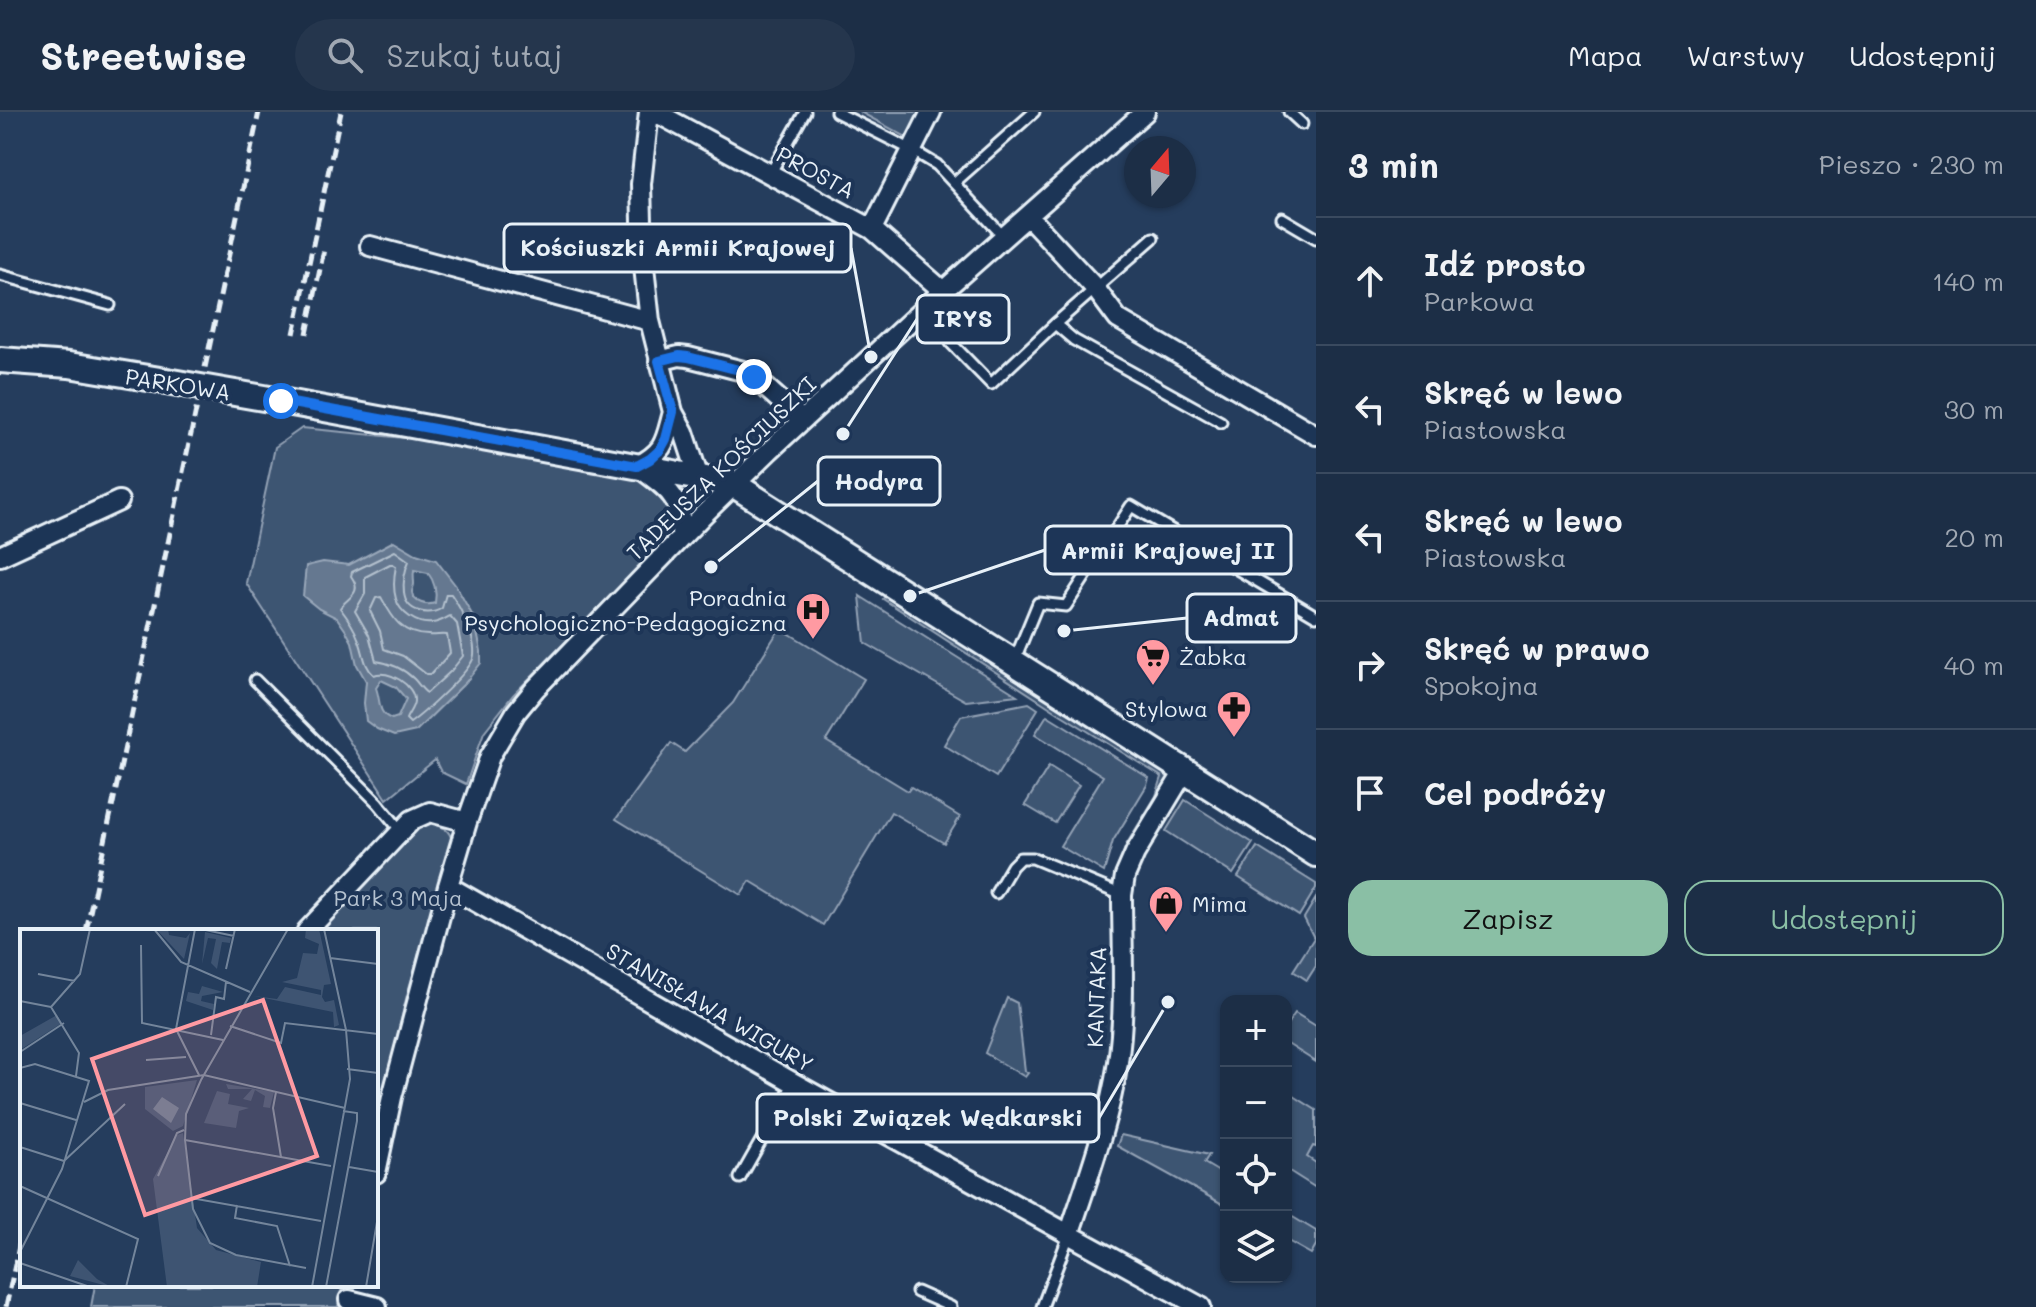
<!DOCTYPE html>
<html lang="pl">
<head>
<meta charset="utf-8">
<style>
  body { margin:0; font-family:Mali,sans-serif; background:#25364d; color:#f1f3f6 }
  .controls { position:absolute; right:24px; bottom:24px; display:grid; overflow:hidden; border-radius:16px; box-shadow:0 2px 6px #0004 }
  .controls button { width:72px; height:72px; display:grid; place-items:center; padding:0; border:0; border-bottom:2px solid #3a4a5f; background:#1c2e46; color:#f1f3f6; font:40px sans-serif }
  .compass { position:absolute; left:1124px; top:24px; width:72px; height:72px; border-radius:50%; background:#1c2e46; box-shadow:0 2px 6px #0004; rotate:19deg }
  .stop { position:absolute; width:24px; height:24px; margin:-18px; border:6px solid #1a73e8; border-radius:50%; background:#fff }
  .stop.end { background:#1a73e8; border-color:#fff; box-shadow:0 2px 8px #0008 }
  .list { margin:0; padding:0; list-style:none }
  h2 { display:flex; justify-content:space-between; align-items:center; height:104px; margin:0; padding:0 32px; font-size:34px }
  h2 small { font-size:26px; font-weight:400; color:#a0a8b3 }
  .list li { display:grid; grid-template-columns:52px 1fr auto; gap:24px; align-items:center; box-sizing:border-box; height:128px; padding:0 32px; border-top:2px solid #3a4a5f }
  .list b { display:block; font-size:30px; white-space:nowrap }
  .list p { margin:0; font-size:26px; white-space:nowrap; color:#a0a8b3 }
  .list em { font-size:26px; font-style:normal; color:#a0a8b3 }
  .actions { display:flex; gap:16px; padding:24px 32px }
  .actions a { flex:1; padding:18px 0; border:2px solid #8abfa5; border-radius:24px; text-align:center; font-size:28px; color:#8abfa5 }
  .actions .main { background:#8abfa5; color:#111 }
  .icon { flex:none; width:44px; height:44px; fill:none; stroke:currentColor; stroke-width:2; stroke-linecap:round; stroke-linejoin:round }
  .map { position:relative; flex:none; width:1316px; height:1195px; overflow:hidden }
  header { display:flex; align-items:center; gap:48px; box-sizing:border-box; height:112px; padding:0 40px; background:#1c2e46; border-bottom:2px solid #3a4a5f }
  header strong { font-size:38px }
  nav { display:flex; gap:44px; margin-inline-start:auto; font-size:28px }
  .search { width:560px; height:72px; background:#25364d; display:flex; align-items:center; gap:20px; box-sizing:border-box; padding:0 28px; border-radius:44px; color:#a0a8b3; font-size:30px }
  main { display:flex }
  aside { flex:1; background:#1c2e46 }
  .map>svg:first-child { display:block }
  .green { fill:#3e5472; stroke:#93a2b5; stroke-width:2 }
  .water { fill:#657890; stroke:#99a8ba; stroke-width:2; fill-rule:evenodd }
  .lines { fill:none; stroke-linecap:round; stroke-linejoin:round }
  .shore { stroke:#b4c1ce; stroke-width:2 }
  .lane-casing { stroke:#e8f1f8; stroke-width:15 }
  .street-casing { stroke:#e8f1f8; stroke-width:24 }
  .secondary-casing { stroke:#e8f1f8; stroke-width:30 }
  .lane { stroke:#1d3557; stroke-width:9 }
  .street { stroke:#1d3557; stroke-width:18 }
  .secondary { stroke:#1d3557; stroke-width:24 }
  .rail { stroke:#e8f1f8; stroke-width:5; stroke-dasharray:12 6; stroke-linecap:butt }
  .secondary-bridge-casing { stroke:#e8f1f8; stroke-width:30; stroke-linecap:butt }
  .secondary-bridge { stroke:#1d3557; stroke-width:24 }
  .route { stroke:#1a73e8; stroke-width:10 }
  .labels { text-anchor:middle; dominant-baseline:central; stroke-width:8; stroke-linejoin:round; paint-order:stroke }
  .street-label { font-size:22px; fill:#e8f1f8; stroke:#1d3557 }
  .poi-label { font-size:22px; fill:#e8f1f8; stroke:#1d3557; text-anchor:end }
  .park-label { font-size:22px; fill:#b5c2d0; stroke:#1d3557 }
  .inset-road { fill:none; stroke:#73859b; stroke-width:2 }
  .view { fill:#ff9aa2; fill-opacity:0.15; stroke:#ff9aa2; stroke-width:4 }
  .inset-edge { fill:none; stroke:#e8f1f8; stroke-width:4 }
  .leader { fill:none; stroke:#e8f1f8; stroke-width:3 }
  .callout-dot { fill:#e8f1f8; stroke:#1d3557; stroke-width:3 }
  .callout { fill:#1d3557; stroke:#e8f1f8; stroke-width:3 }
  .callout-label { font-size:24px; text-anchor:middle; font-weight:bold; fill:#e8f1f8 }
</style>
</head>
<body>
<header>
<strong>Streetwise</strong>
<div class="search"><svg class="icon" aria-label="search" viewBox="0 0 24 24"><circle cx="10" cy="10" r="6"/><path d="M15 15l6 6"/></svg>Szukaj tutaj</div>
<nav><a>Mapa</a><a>Warstwy</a><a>Udostępnij</a></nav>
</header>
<main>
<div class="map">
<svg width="1316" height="1195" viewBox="0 0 1316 1195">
  <rect width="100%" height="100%" fill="#253d5d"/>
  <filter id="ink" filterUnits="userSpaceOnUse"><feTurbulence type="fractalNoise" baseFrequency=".0125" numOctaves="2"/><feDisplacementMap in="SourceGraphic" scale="16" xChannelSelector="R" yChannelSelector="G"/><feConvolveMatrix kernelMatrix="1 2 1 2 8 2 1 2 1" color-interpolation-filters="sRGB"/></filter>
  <g filter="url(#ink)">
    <path class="green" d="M860 0H922L908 26Z
      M302 316 466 332 654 361 670 388C664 414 658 429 643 451L513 583 484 620 466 672 441 660 435 648 387 687 246 471 275 335Z
      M888 480 1174 660 1119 778 1112 776 1126 733 1156 684 1162 665 1060 602 883 487Z
      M860 484 863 486 1017 583 966 589 865 531Z
      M780 516 864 567 826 629 908 679 911 675 960 705 944 731 891 700 823 813 750 769 741 783 616 707 671 631 685 640 733 591Z
      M1029 591 1038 597 996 665 944 633 961 604Z
      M1047 603 1149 666 1147 673 1113 729 1104 760 1060 734 1103 664 1035 622Z
      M1049 654 1079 673 1055 711 1025 693Z
      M1185 688 1253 731 1233 762 1166 719Z
      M431 711C442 714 451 718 452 730L407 883 376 1013V819H312L404 722Z
      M1257 735 1316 772V776L1299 804 1238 765Z
      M1316 786V854L1307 868 1293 859 1314 826 1304 806Z
      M1007 886 1017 891 1025 959 1028 961 1025 965 985 941Z
      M1295 901 1316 914V950L1286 931V914Z
      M1286 979 1316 998V1035L1313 1034 1307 1045 1316 1051V1076L1286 1057Z
      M1121 1023 1209 1043 1204 1051 1226 1064V1094L1117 1034Z
      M1286 1101 1316 1119V1133L1311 1142 1286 1128Z
      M95 1173H342L338 1195H91Z"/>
    <path class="water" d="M394 429 416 442 436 448 456 474 474 506 481 539V551L465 571 416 619 394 624 377 617 366 609 364 591 366 569 357 553 352 530 346 519 337 506 319 497 303 484 306 454 323 450 349 453ZM414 458 428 461C435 470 437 479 435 491 427 494 413 491 412 480 412 477 414 475 414 472 414 467 413 463 414 458ZM381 568 396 575 406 587 398 605 392 607C377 602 381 589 376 576Z"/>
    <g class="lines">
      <path class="shore" d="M395 439 409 449C405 458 403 471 404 481 406 500 429 505 442 496L446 482H451C460 495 479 531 473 547 468 561 423 602 410 611L406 607C408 602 414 595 414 589 415 573 388 557 374 563 363 554 364 539 358 526 354 515 347 505 340 496 347 485 364 482 351 464L352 460Z
        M390 452H393L396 454C394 464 393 477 396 487 400 501 417 513 432 511 439 511 445 507 450 504L457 512 463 544 451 559 427 581C422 578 419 572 414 567 403 556 390 551 376 549L369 523 355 499 365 482V465Z
        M381 485C392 505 401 523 428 523 435 524 441 522 447 523L450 541 431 562H426L403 544 384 537 380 519 370 499 376 486Z"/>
      <g class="lane-casing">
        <path id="lane" d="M836 0 912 38 937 53 1004 125
          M1289 0 1302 12
          M770 62 805 0
          M954 71 1034 0
          M1282 106 1316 126
          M0 163 110 193
          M1055 212 1074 228 1221 310
          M951 231 991 272 1055 212 1153 126
          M1015 547 1038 491 1066 494 1131 394 1316 504
          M255 568 378 691 401 719
          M996 781 1012 754 1020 746H1033L1122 783
          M740 1066 794 971
          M917 1180 951 1195
          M1042 1195 1069 1123"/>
      </g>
      <g class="street-casing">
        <path id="street" d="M649 0 641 72 643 146 650 209 673 300 684 320 699 366
          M655 0 872 117 943 179
          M1028 104 1095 176 1118 207 1316 323
          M872 117 931 0
          M370 134 650 209
          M659 249 679 244 688 245 743 259 754 265 802 308
          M673 300C665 329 666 339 637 354 667 377 683 383 681 425
          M0 444 119 389
          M448 774 794 971 1201 1195
          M307 819 412 708 430 700 467 710
          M376 1061 392 985 448 774 467 710 490 644 516 600 535 577 703 403 769 339 943 179 1145 0
          M1069 1123C1088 1066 1109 1009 1118 950 1126 895 1122 838 1122 783L1125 764 1135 741 1185 658
          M349 1188 377 1195"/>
      </g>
      <g class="secondary-casing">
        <path id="secondary" d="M0 248 69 253 166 269
          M281 289 733 372 1316 742"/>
      </g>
      <use href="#lane" class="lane"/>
      <use href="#street" class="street"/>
      <use href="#secondary" class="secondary"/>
      <path class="rail" d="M294 222 341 0
        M307 222 324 137
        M86 819 259 0
        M6 1195 22 1120"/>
      <g class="secondary-bridge-casing">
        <path id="secondary-bridge" d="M166 269 281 289"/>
      </g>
      <use href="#secondary-bridge" class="secondary-bridge"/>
    </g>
  </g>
  <g class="lines" filter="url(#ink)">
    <path class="route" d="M281 289 637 354 650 347 660 338 666 327 673 300 659 249 679 244 688 245 743 259 754 265"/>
  </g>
  <defs>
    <g id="hospital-pin" transform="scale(1.8)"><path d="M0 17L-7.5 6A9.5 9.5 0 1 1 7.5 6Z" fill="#ff9aa2" stroke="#1d3557"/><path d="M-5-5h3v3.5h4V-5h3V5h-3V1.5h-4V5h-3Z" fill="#111"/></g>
    <g id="supermarket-pin" transform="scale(1.8)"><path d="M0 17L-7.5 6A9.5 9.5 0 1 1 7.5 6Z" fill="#ff9aa2" stroke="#1d3557"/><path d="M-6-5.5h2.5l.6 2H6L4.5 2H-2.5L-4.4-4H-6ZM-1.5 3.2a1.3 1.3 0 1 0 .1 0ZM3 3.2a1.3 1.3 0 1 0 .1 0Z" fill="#111"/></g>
    <g id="pharmacy-pin" transform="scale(1.8)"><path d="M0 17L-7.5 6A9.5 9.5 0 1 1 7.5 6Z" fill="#ff9aa2" stroke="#1d3557"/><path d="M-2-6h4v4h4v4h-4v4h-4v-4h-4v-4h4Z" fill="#111"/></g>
    <g id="shop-pin" transform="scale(1.8)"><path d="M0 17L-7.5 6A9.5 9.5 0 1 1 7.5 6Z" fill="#ff9aa2" stroke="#1d3557"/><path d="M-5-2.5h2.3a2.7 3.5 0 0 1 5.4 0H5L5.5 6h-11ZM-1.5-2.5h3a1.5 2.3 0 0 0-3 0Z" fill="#111"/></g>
  </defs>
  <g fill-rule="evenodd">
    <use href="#hospital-pin" x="813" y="498"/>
    <use href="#supermarket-pin" x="1153" y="544"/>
    <use href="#pharmacy-pin" x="1234" y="596"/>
    <use href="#shop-pin" x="1166" y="791"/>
  </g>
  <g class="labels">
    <g class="street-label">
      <text transform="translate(816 60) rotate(28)">PROSTA</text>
      <text transform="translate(178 272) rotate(9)">PARKOWA</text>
      <text transform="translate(721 356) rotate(-44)">TADEUSZA KOŚCIUSZKI</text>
      <text transform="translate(1096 885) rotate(-88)">KANTAKA</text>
      <text transform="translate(710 895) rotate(30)">STANISŁAWA WIGURY</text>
    </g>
    <g class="poi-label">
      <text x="787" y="485">Poradnia<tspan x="787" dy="25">Psychologiczno-Pedagogiczna</tspan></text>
      <text x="1179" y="544" text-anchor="start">Żabka</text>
      <text x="1208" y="596">Stylowa</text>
      <text x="1192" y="791" text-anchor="start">Mima</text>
    </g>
    <g class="park-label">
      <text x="398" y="785">Park 3 Maja</text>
    </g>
  </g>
  <g transform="translate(20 817)">
    <rect width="358" height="358" fill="#253d5d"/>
    <path d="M148 0 149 6 166 9 170 4 164 30 137 1ZM286 0H299L311 55 304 56 302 68 305 73 314 71 319 96 314 98 313 83 234 67 257 70 265 58 301 66V61L262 53 277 49 283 24 297 25 299 15 285 9ZM185 3 211 9 210 14 202 13 197 40 191 34 196 10 188 9 182 35ZM182 57 203 63 182 67 181 72 194 75 193 81 166 72 168 63 179 65ZM37 86 42 94 0 121V107ZM177 151 163 197 153 202 125 180V158ZM206 155 254 163 250 179 243 178 245 167 235 161 231 172 223 170 232 160H208ZM197 162 210 165 208 175 229 179 219 182 216 199 184 194ZM163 204 177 299 196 321 241 333 237 358H147L133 250 157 206ZM58 331 77 350 91 358 50 347Z" fill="#3e5472"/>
    <path d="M142 168 159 179 151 194 133 180Z" fill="#657890"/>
    <path class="inset-road" d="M134 0 161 33 230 63M175 0 156 100 179 146M181 0 214 7M268 0 181 151 166 185 165 211 173 280 190 314 216 326 286 339M121 16 122 94 203 111M310 29 358 35M206 40 215 0M18 45 55 52M0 72 31 78M31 78 60 45 70 0M31 78 59 124 56 147M210 97 261 114 265 94 358 105M191 106 196 68 204 70 206 53M0 123 44 94M126 131 166 128M0 139 15 135 69 152 42 240 0 323M327 140 358 144M256 163 253 179 261 228M64 173 88 161 184 146 325 179M0 174 56 191M165 211 311 237M0 218 44 232M44 232 105 175M329 238 358 243M138 247 157 204 164 201M0 257 118 310 106 358M171 269 301 292M217 276 215 289 257 297 270 337M0 334 70 358M292 358 330 150 326 101 304 0M306 358 337 192V184L323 182M346 358 358 287"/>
    <path class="view" d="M243 71 297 227 125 286 72 130Z"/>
    <rect width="358" height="358" class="inset-edge"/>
  </g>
  <path class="leader" d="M871 245L851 136M843 322L917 207M711 455L818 369M910 484L1045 438M1064 519L1187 506M1168 890L1099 1006"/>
  <g class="callout-dot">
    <circle cx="871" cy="245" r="8"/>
    <circle cx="843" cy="322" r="8"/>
    <circle cx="711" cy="455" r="8"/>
    <circle cx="910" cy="484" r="8"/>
    <circle cx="1064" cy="519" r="8"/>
    <circle cx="1168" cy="890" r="8"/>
  </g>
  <g class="callout">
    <rect x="504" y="112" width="347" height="48" rx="8"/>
    <rect x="917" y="183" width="92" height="48" rx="8"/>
    <rect x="818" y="345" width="122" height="48" rx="8"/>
    <rect x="1045" y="414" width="246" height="48" rx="8"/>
    <rect x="1187" y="482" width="109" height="48" rx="8"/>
    <rect x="757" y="982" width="342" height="48" rx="8"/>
  </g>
  <g class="callout-label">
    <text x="678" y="144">Kościuszki Armii Krajowej</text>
    <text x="963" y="215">IRYS</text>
    <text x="879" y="378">Hodyra</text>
    <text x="1168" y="447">Armii Krajowej II</text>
    <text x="1241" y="514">Admat</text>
    <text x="928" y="1014">Polski Związek Wędkarski</text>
  </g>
</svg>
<div class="controls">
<button>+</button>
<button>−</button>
<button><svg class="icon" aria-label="locate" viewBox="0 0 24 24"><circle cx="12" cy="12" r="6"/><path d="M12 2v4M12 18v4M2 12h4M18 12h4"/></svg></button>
<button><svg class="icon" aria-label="layers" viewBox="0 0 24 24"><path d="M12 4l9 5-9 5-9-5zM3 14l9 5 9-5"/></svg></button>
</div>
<svg class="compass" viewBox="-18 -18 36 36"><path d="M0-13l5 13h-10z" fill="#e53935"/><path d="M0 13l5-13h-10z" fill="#a0a8b3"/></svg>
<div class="stop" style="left:281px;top:289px"></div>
<div class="stop end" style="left:754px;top:265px"></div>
</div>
<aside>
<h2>3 min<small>Pieszo · 230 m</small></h2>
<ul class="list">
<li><svg class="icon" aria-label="ahead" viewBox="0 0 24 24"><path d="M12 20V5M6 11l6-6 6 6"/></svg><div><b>Idź prosto</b><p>Parkowa</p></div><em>140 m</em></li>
<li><svg class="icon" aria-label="left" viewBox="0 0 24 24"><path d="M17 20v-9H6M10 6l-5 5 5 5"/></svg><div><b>Skręć w lewo</b><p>Piastowska</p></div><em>30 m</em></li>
<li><svg class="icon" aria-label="left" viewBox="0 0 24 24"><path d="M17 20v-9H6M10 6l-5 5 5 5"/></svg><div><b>Skręć w lewo</b><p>Piastowska</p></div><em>20 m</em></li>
<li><svg class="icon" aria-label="right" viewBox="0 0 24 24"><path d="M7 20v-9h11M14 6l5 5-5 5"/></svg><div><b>Skręć w prawo</b><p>Spokojna</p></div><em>40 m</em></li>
<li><svg class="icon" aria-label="arrive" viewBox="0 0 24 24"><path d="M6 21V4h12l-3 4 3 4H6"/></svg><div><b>Cel podróży</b></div></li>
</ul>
<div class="actions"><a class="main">Zapisz</a><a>Udostępnij</a></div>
</aside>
</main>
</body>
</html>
